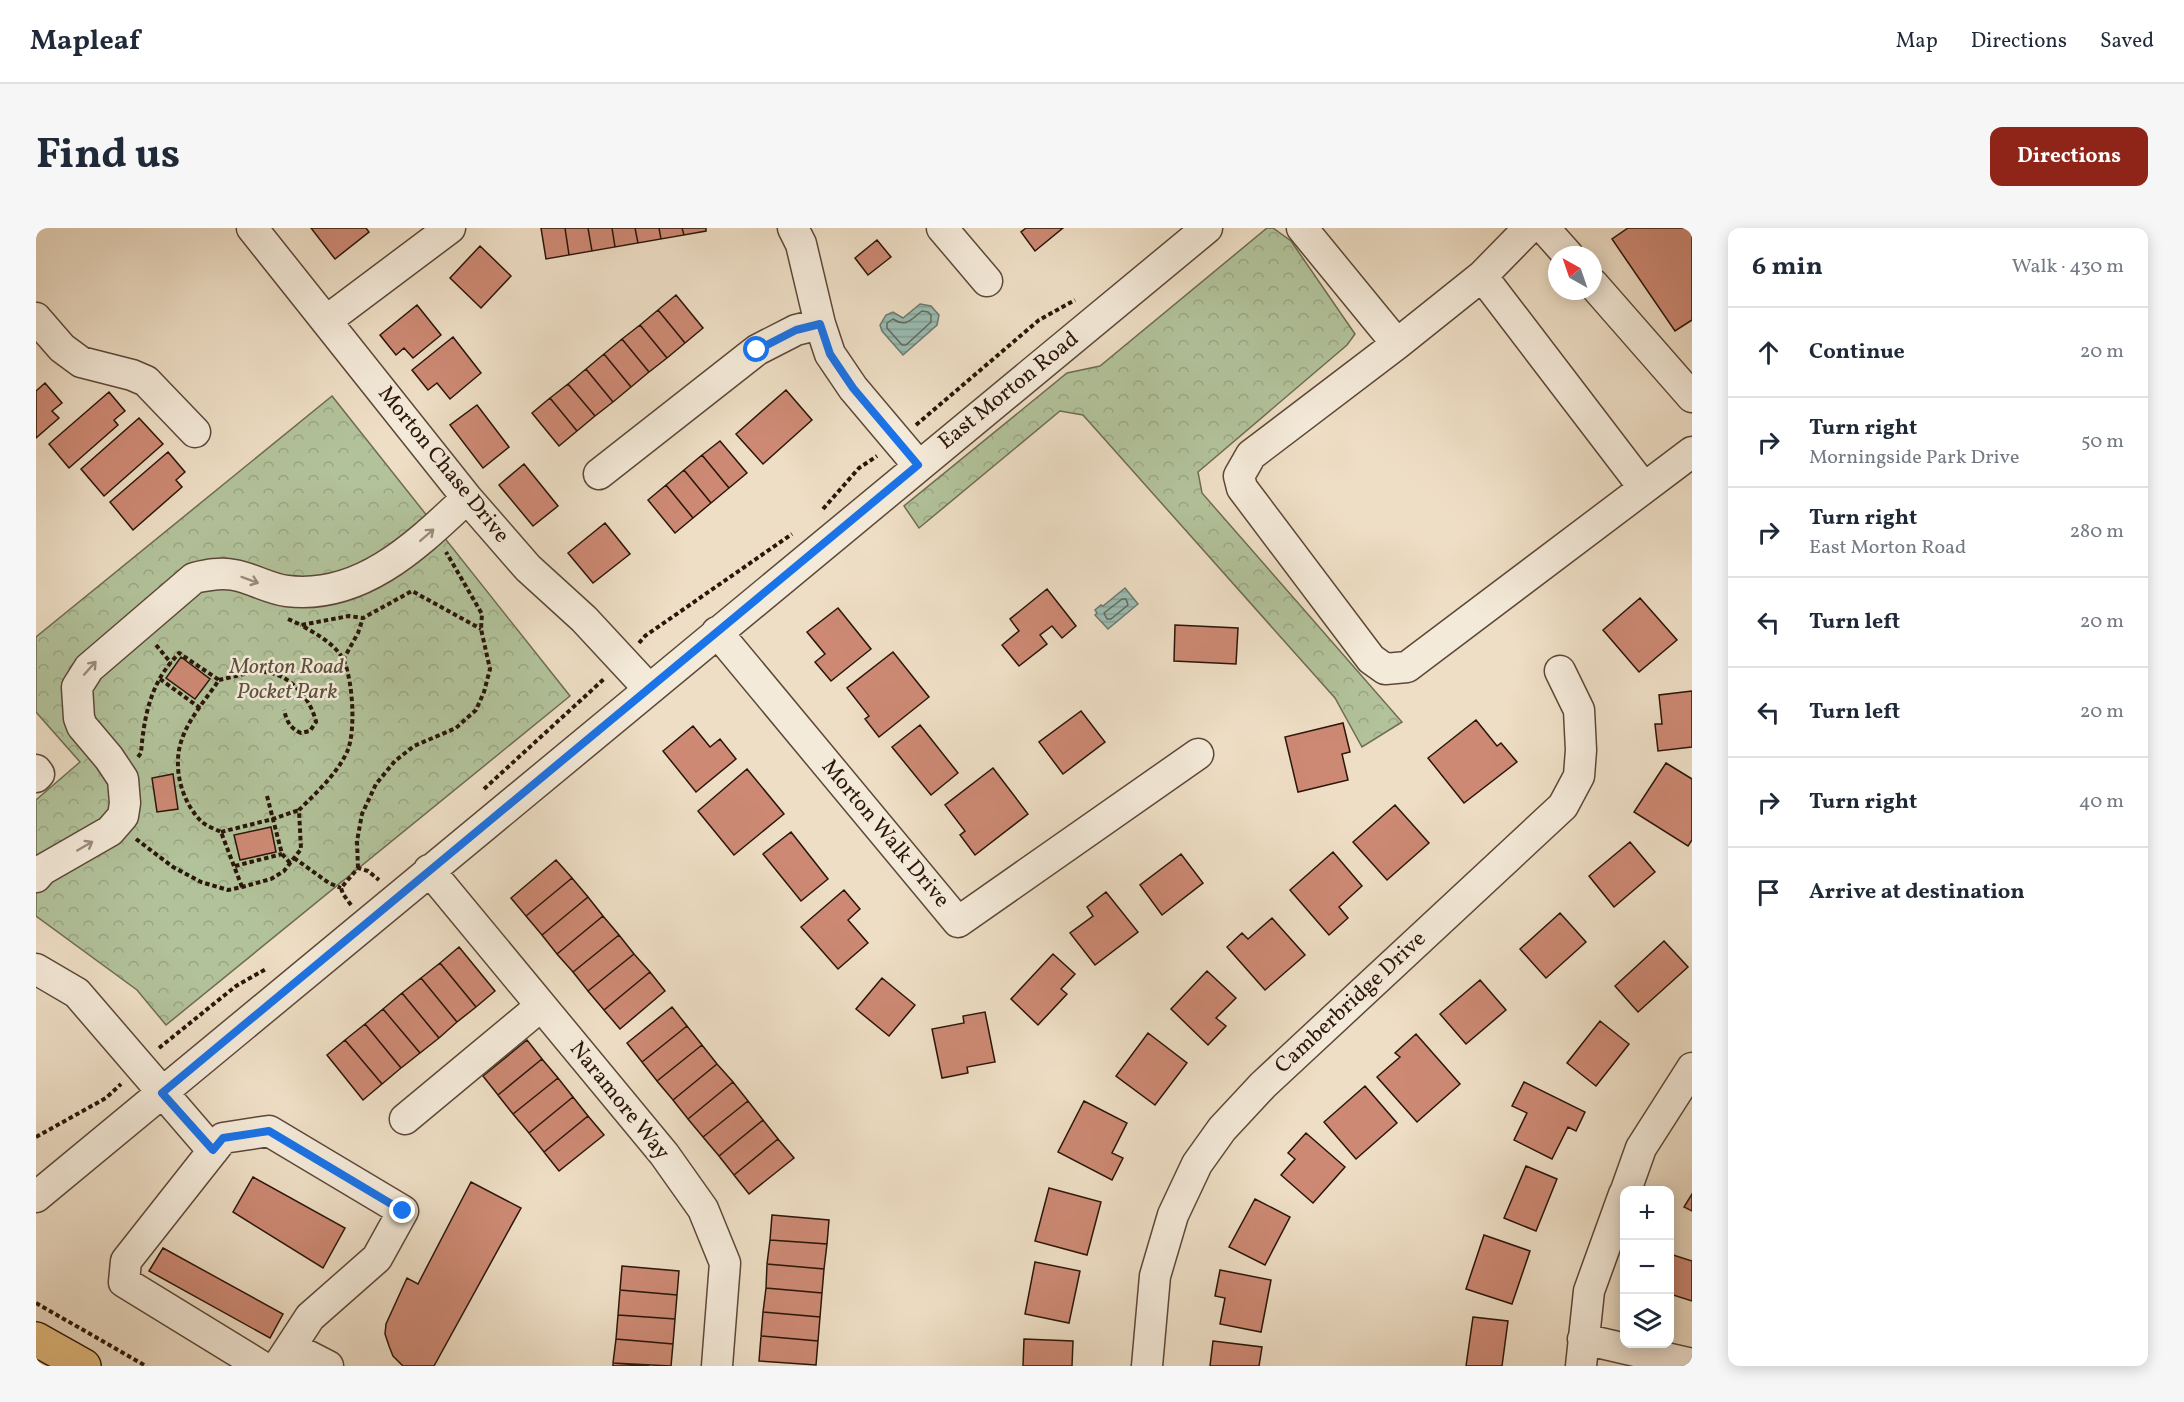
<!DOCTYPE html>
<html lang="en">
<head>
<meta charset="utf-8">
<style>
  body { margin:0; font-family:Vollkorn,serif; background:#f6f6f7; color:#1f2937 }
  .controls { position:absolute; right:18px; bottom:18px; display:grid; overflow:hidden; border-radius:12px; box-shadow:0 3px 15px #0003 }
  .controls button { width:54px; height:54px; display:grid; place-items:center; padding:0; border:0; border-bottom:2px solid #e0e1e3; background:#fff; color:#1f2937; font:30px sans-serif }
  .compass { position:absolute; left:1512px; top:18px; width:54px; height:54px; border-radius:50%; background:#fff; box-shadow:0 3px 15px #0003; rotate:320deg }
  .stop { position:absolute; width:18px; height:18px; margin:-14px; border:4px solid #1a73e8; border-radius:50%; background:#fff }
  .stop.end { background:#1a73e8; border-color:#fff; box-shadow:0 2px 6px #0008 }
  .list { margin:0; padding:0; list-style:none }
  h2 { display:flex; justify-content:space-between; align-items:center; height:78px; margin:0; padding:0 24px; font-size:26px }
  h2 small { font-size:20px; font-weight:400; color:#747a83 }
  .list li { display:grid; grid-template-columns:39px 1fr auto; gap:18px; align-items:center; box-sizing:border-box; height:90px; padding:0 24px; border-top:2px solid #e0e1e3 }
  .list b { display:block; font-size:22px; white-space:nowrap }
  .list p { margin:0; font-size:20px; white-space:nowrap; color:#747a83 }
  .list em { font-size:20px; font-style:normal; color:#747a83 }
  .icon { flex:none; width:33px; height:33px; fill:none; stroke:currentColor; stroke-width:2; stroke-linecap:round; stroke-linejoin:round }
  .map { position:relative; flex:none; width:1656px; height:1138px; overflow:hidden; border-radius:12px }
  header { display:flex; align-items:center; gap:36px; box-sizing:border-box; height:84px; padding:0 30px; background:#fff; border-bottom:2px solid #e0e1e3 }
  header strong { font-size:28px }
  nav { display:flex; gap:33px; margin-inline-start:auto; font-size:21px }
  .intro { display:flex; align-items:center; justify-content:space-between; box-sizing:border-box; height:144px; padding:0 36px }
  h1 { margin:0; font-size:42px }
  .button { padding:15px 27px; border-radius:12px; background:#8f2418; color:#fff; font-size:21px; font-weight:700 }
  main { display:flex; gap:36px; padding:0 36px }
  aside { flex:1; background:#fff; border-radius:12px; box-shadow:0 3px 15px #0003 }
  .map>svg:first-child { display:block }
  .forest { fill:url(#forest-crowns); stroke:#6e6c52; stroke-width:1.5 }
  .water { fill:url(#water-rules); stroke:#6d7a6e; stroke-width:1.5 }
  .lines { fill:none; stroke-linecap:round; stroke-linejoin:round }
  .shore { stroke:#62695e; stroke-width:1.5 }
  .building { fill:#cd8974; stroke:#2b1609; stroke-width:1.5 }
  .minor-casing { stroke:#5c4838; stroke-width:33 }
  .highway-casing { stroke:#2b1609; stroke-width:36 }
  .path { stroke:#2b1609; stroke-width:4; stroke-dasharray:4.5 3; stroke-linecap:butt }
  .minor { stroke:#f4ead9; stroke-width:30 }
  .highway { stroke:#e7bf82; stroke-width:33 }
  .oneway { stroke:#9a8b7b }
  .route { stroke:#1a73e8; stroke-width:8 }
  .labels { text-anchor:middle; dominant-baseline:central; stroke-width:5; stroke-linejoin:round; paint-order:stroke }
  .street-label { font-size:22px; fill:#2b1609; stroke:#f4ead9 }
  .park-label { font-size:22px; font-style:italic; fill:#5a523c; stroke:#f4ead9 }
</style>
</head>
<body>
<header>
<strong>Mapleaf</strong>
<nav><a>Map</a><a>Directions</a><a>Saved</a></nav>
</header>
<div class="intro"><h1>Find us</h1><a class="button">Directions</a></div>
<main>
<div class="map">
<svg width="1656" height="1138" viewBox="0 0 1656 1138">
  <defs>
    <pattern id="forest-crowns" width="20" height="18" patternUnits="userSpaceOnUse" patternTransform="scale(1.5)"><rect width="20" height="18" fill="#b2c29a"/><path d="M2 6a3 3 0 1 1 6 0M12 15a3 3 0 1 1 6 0" fill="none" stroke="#99a683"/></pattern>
    <pattern id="water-rules" width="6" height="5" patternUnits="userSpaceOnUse" patternTransform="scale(1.5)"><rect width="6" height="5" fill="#99bcb2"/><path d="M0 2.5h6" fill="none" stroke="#84a198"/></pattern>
  </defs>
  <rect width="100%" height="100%" fill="#eedec5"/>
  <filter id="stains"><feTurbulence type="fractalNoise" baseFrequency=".00333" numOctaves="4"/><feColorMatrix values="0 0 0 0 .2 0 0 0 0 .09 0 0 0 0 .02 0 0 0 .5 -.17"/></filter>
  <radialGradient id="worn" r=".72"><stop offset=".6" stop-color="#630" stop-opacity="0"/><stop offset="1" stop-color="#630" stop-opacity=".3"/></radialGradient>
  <path class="forest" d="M1231 0H1237L1255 13 1319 106 1311 117 1162 244 1166 265 1366 494 1326 519 1299 470 1047 187 1024 183 883 300 868 278 1031 145 1064 138Z
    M296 168 534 468 130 797 101 762 0 688V572L44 534 0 484V409Z"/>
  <path class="water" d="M884 76 895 78 903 87 901 97 867 127 846 103 844 97 850 87 857 84 867 90Z
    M1089 360 1102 376 1072 401 1059 387 1061 385 1059 382 1065 377 1067 378Z"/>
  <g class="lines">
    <path class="shore" d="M886 83 892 84 895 87V94L870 117H866L851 100V95L857 91C871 100 875 91 886 83Z
      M1086 371H1090L1092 377 1075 391H1071L1068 385Z"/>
  </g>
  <path class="building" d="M275 0H330L333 4 299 31Z
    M505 0H529L533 27 510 31Z
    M529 0H552L556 23 533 27Z
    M552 0H576L579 19 556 23Z
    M576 0H599L602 15 579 19Z
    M599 0H623L625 11 602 15Z
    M623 0H646L648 7 625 11Z
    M646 0H670V3L648 7Z
    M990 0H1027L999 23 985 4Z
    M1592 0H1656V92L1639 103 1576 11Z
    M841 12 855 29 832 47 819 30Z
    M444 18 475 48 445 80 414 50Z
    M640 67 667 100 649 115 622 82Z
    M381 77 405 107 377 130 368 120 360 127 344 107Z
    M622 82 649 115 631 130 604 97Z
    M604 97 631 130 613 144 586 111Z
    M417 109 445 145 414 171 401 155 392 162 376 142Z
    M586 111 613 144 595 159 568 126Z
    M568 126 595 159 577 174 550 141Z
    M550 141 577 174 559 188 532 156Z
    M9 155 26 175 16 183 23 190 0 210V163Z
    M532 156 559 188 541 203 514 170Z
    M750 162 776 192 727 236 700 206Z
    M73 164 89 183 78 192 82 197 33 240 13 216Z
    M514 170 541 203 523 218 496 185Z
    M441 177 473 219 447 240 414 197Z
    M103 190 127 216 68 268 45 241Z
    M684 213 711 245 693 260 666 227Z
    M132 224 149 244 140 252 146 259 97 302 74 274Z
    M666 227 693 260 675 275 648 242Z
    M488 236 522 278 497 298 463 257Z
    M648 242 675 275 657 290 630 257Z
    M630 257 657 290 639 305 612 272Z
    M569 295 594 326 557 355 532 325Z
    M1011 361 1040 398 1026 410 1016 398 1004 407 1011 416 983 438 966 417 983 403 974 391Z
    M1604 370 1641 412 1603 444 1567 402Z
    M802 380 835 421 795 453 779 434 789 426 771 404Z
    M1139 397 1202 400 1200 436 1138 433Z
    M857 424 893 469 843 509 829 491 833 488 811 460Z
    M145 429 174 451 159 471 130 450Z
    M1656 463V519L1622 523 1619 496H1626L1623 467Z
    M1045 483 1069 514 1027 546 1003 514Z
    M1440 492 1461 518 1465 515 1481 534 1428 575 1392 530Z
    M1307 495 1314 524 1306 526 1312 552 1262 564 1249 509Z
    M884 497 922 545 895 567 856 519Z
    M657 498 674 519 684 511 700 531 660 564 627 523Z
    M1630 535 1656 551V612L1652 618 1598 584Z
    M957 540 992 586 939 627 924 607 929 603 909 577Z
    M711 541 748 586 698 627 662 583Z
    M137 546 142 581 121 584 116 550Z
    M1359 577 1393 615 1351 652 1317 614Z
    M235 599 240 624 204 632 198 607Z
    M755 604 792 651 765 673 727 626Z
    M1594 614 1619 644 1578 679 1553 648Z
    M1297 624 1326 658 1303 679 1312 690 1293 707 1254 662Z
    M1145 626 1167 655 1126 687 1104 657Z
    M520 632 536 650 490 688 475 670Z
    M536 650 552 669 506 707 490 688Z
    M808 662 824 681 812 692 832 715 802 741 765 699Z
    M1070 664 1102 704 1059 737 1034 705 1057 688 1051 679Z
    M552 669 567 688 521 726 506 707Z
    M1524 685 1550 714 1510 750 1484 721Z
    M567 688 583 707 537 744 521 726Z
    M1236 690 1269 727 1229 762 1191 719 1206 705 1212 711Z
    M583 707 598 726 552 763 537 744Z
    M1628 713 1652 739 1602 784 1579 758Z
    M423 719 459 763 440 779 404 735Z
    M598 726 614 744 568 782 552 763Z
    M1017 726 1039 746 1025 761 1031 766 1002 797 975 771Z
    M404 735 440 779 421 794 385 750Z
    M1171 743 1200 770 1180 790 1190 798 1172 817 1135 781Z
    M614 744 629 763 584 801 568 782Z
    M385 750 421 794 403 810 366 765Z
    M846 750 879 777 853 808 820 781Z
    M1444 752 1470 782 1430 816 1404 786Z
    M366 765 403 810 384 825 347 781Z
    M636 779 651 798 606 834 591 815Z
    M347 781 384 825 365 840 329 796Z
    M949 784 959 834 931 839 932 845 906 850 896 801 928 795 927 788Z
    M1564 793 1593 816 1560 858 1531 835Z
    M329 796 365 840 346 856 309 812Z
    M651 798 666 817 621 853 606 834Z
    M1112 805 1151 835 1119 877 1080 848Z
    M1380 806 1424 856 1381 894 1341 849 1364 829 1359 825Z
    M309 812 346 856 327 872 291 827Z
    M491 812 506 831 462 867 447 848Z
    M666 817 681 836 637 872 621 853Z
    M506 831 522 850 477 886 462 867Z
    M681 836 697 854 652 891 637 872Z
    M522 850 537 869 493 905 477 886Z
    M697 854 712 873 667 909 652 891Z
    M1488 854 1549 884 1540 903 1532 899 1516 931 1478 912 1491 885 1476 878Z
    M1329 858 1361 895 1320 931 1288 894Z
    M537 869 552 888 508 924 493 905Z
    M712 873 727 892 683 928 667 909Z
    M1048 873 1091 895 1076 925 1087 930 1076 952 1022 924Z
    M552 888 568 907 523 943 508 924Z
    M727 892 742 911 698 947 683 928Z
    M1270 905 1309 939 1277 975 1245 947 1259 931 1252 925Z
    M742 911 758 930 713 966 698 947Z
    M1490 938 1521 951 1500 1003 1468 990Z
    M217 949 309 1000 287 1040 197 984Z
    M435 954 485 980 398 1138H367L357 1128 353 1118 349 1106 350 1096 371 1050 382 1056Z
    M1013 960 1065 974 1051 1027 999 1013Z
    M1656 966V983L1648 979Z
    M1219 971 1254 989 1229 1037 1193 1019Z
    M736 987 793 992 791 1016 734 1012Z
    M1448 1007 1494 1023 1476 1076 1430 1061Z
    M734 1012 791 1016 788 1041 731 1036Z
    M127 1020 247 1086 234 1110 113 1043Z
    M1634 1026 1656 1033V1073L1634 1066Z
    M999 1034 1044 1043 1033 1095 989 1086Z
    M731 1036 788 1041 786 1065 730 1060Z
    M586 1038 643 1043 641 1067 584 1062Z
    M1184 1042 1235 1052 1225 1104 1184 1096 1189 1070 1179 1068Z
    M730 1060 786 1065 784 1089 727 1084Z
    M584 1062 641 1067 639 1091 582 1087Z
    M727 1084 784 1089 782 1113 725 1108Z
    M582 1087 639 1091 637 1116 580 1111Z
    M1437 1089 1472 1093 1466 1138H1430Z
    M725 1108 782 1113 780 1137 723 1133Z
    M580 1111 637 1116 635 1138 577 1135Z
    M988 1111 1037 1113 1036 1138H987Z
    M1177 1113 1226 1119 1223 1138H1174Z
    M577 1135 613 1138H577Z"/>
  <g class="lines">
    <g class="minor-casing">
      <path id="minor" d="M216 0 431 270 492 340 548 391 613 461
        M757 0 765 16 784 96 794 126 817 160 882 237
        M906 0 951 53
        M1266 0 1361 116
        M1508 0 1532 27
        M1446 48 1493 0
        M1557 56 1656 169
        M0 90 26 120 45 134 96 147 110 153 159 204
        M290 93 414 0
        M563 246 721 122 760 102 784 96
        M1608 260 1446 48 1361 116 1215 227 1203 248 1206 260 1335 431 1349 441 1371 439 1656 224
        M681 404 922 694 1162 526
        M0 542 3 546 0 549
        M393 642 628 926 667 981 689 1035 681 1138
        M0 649 6 642 74 603 87 588 89 575 87 551 73 530 46 498 43 490 41 459 53 440 158 350C171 347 185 344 198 347 216 350 233 361 251 363 325 372 381 317 431 270
        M0 741 41 765 177 923
        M369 891 505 778
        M1590 962 1605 920 1656 840
        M0 969 1171 0
        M1547 1111 1656 1136
        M255 1119 292 1138
        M225 1138 88 1054 90 1033 187 910 233 903 367 983 341 1030 274 1089 242 1138
        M1111 1138 1119 1048 1137 987 1161 936 1186 901 1227 857 1527 578 1543 548 1545 522 1543 482 1524 443
        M1545 1138 1553 1063 1588 966"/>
    </g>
    <g class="highway-casing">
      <path id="highway" d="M0 1111 48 1138"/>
    </g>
    <path class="path" d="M880 197 1003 92 1039 72
      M787 281 823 240 841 228
      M252 391 265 397 313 388 327 390 376 363 445 401
      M603 415 609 408 756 306
      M120 417 135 435
      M307 432 322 405 327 390
      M124 451 164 480
      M102 529 105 525C107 500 111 474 123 452 128 442 136 433 143 425L183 452
      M448 561 569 450
      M231 568 246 626 254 635
      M185 604 237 591 263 582
      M100 611 137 639 165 654 192 662 206 659 235 651 248 643 265 621 263 582C281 564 300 547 311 524 320 504 317 454 308 433 300 416 280 406 265 397
      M258 630 293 655 305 660
      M199 638 246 626
      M322 640 321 613 326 586 340 556 359 533 378 518 420 500 440 482 448 464 454 441 445 401 446 386 410 324
      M206 659 185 604C179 601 170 598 165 593 145 573 136 538 146 511 153 490 171 470 183 452 197 449 215 443 229 444 254 446 275 471 280 494L274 503 265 505C254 500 251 494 248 482
      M315 677 307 666 305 660 322 640 332 643 343 652
      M123 820 200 758 230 741
      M0 909 70 870 85 856
      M0 1075 110 1138"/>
    <use href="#minor" class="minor"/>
    <use href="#highway" class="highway"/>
  </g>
  <defs><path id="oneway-shaft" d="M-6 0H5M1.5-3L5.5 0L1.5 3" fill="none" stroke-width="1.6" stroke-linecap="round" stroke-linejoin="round" transform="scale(1.5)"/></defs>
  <g class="oneway">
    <use href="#oneway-shaft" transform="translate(391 307) rotate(-41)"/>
    <use href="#oneway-shaft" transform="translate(214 352) rotate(20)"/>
    <use href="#oneway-shaft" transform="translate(54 440) rotate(-48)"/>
    <use href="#oneway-shaft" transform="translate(49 618) rotate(-30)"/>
  </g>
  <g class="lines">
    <path class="route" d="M367 983 233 903 187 910 177 922 126 865 882 237 817 160 794 126 784 96 760 102 721 122"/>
  </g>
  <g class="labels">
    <g class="street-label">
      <text transform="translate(973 163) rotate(-39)">East Morton Road</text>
      <text transform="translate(407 237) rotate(51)">Morton Chase Drive</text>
      <text transform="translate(849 606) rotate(50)">Morton Walk Drive</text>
      <text transform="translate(1315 775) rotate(-43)">Camberbridge Drive</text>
      <text transform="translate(583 873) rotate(51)">Naramore Way</text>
    </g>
    <g class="park-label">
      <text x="251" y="439">Morton Road<tspan x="251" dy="25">Pocket Park</tspan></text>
    </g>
  </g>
  <rect width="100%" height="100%" filter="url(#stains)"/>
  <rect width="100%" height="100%" fill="url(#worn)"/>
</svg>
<div class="controls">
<button>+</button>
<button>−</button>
<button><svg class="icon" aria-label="layers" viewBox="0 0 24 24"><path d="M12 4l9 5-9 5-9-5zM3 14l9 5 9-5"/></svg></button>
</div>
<svg class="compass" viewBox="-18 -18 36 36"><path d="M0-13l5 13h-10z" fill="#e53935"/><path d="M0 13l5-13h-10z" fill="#747a83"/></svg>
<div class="stop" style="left:721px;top:122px"></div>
<div class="stop end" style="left:367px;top:983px"></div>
</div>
<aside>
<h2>6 min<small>Walk · 430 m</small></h2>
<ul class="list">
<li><svg class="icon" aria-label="ahead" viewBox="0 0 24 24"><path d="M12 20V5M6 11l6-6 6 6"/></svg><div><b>Continue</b></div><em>20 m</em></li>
<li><svg class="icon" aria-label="right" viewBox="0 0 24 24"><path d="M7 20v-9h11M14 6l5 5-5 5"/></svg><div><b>Turn right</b><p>Morningside Park Drive</p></div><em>50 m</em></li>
<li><svg class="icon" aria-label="right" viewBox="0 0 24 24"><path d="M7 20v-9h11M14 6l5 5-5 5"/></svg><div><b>Turn right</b><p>East Morton Road</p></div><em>280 m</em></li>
<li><svg class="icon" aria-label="left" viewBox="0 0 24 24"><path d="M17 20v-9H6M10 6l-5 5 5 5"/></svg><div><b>Turn left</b></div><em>20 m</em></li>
<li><svg class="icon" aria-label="left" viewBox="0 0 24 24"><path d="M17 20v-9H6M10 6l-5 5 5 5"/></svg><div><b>Turn left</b></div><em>20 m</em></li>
<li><svg class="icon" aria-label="right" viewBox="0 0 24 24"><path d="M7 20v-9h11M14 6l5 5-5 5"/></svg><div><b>Turn right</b></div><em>40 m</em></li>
<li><svg class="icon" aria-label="arrive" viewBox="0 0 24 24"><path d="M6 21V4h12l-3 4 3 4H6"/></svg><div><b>Arrive at destination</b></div></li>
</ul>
</aside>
</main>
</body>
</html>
